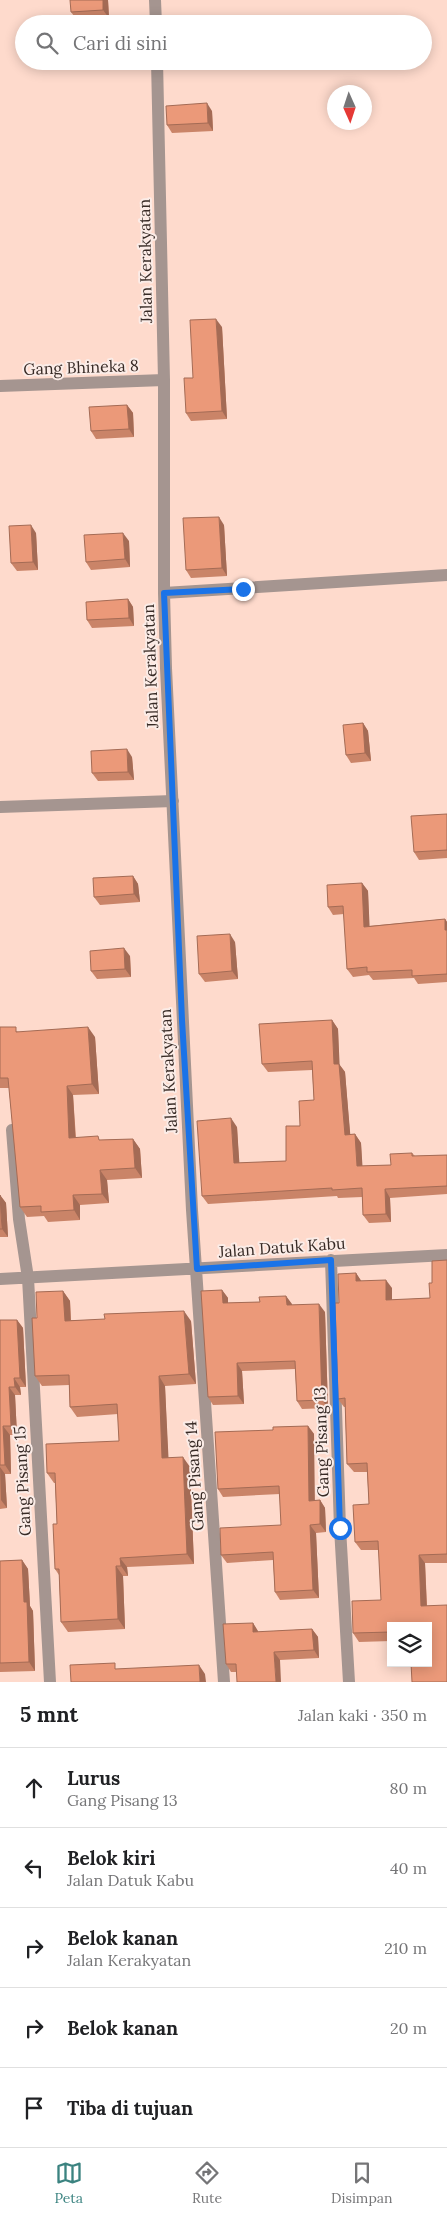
<!DOCTYPE html>
<html lang="id">
<head>
<meta charset="utf-8">
<style>
  body { margin:0; font-family:Lora,serif; background:#f6f6f6; color:#202124 }
  .controls { position:absolute; right:15px; bottom:15px; display:grid; overflow:hidden; border-radius:0px; box-shadow:0 2px 12px #0003 }
  .controls button { width:45px; height:45px; display:grid; place-items:center; padding:0; border:0; border-bottom:1px solid #e0e0e0; background:#fff; color:#202124; font:25px sans-serif }
  .compass { position:absolute; left:327px; top:85px; width:45px; height:45px; border-radius:50%; background:#fff; box-shadow:0 2px 12px #0003; rotate:177deg }
  .stop { position:absolute; width:15px; height:15px; margin:-11px; border:4px solid #1a73e8; border-radius:50%; background:#fff }
  .stop.end { background:#1a73e8; border-color:#fff; box-shadow:0 1px 5px #0008 }
  .list { margin:0; padding:0; list-style:none }
  h2 { display:flex; justify-content:space-between; align-items:center; height:65px; margin:0; padding:0 20px; font-size:21px }
  h2 small { font-size:16px; font-weight:400; color:#757577 }
  .list li { display:grid; grid-template-columns:32px 1fr auto; gap:15px; align-items:center; box-sizing:border-box; height:80px; padding:0 20px; border-top:1px solid #e0e0e0 }
  .list b { display:block; font-size:19px; white-space:nowrap }
  .list p { margin:0; font-size:16px; white-space:nowrap; color:#757577 }
  .list em { font-size:16px; font-style:normal; color:#757577 }
  .icon { flex:none; width:28px; height:28px; fill:none; stroke:currentColor; stroke-width:2; stroke-linecap:round; stroke-linejoin:round }
  .map { position:relative; flex:none; width:447px; height:1682px; overflow:hidden }
  .search { position:absolute; background:#fff; box-shadow:0 2px 12px #0003; left:15px; right:15px; top:15px; height:55px; display:flex; align-items:center; gap:12px; box-sizing:border-box; padding:0 18px; border-radius:28px; color:#757577; font-size:19px }
  .sheet { height:465px; background:#fff }
  nav { display:flex; justify-content:space-around; align-items:center; box-sizing:border-box; height:70px; border-top:1px solid #e0e0e0; background:#fff; font-size:14px; color:#757577 }
  nav a { display:grid; justify-items:center; gap:2px }
  nav .on { color:#3b8380 }
  .map>svg:first-child { display:block }
  .lines { fill:none; stroke-linecap:round; stroke-linejoin:round }
  .minor { stroke:#a59590; stroke-width:12 }
  .wall { fill:#ca8468 }
  .shaded-wall { fill:#a46b55 }
  .building { fill:#eb9979; stroke:#a46b55 }
  .route { stroke:#1a73e8; stroke-width:6 }
  .labels { text-anchor:middle; dominant-baseline:central; stroke-width:4; stroke-linejoin:round; paint-order:stroke }
  .street-label { font-size:16px; fill:#372a25; stroke:#fbece7 }
</style>
</head>
<body>
<div class="map">
<svg width="447" height="1682" viewBox="0 0 447 1682">
  <rect width="100%" height="100%" fill="#fedacc"/>
  <g class="lines">
    <path class="minor" d="M155 0 156 24
      M157 61 164 380V593L166 668 192 1210 224 1682
      M0 386 164 380
      M164 593 447 575
      M0 807 173 801
      M12 1130 19 1219 28 1278 50 1682
      M331 1260 340 1528 349 1682
      M0 1279 447 1255"/>
  </g>
  <path class="wall" d="M108 0 109 18 77 20 71 12Z
    M212 111 213 131 172 133 167 125Z
    M222 327 227 419 191 421 186 413 193 378Z
    M127 405 133 413 134 437 96 439 91 431Z
    M224 525 227 576 191 578 186 570Z
    M36 533 38 570 17 571 11 563Z
    M129 541 130 567 91 570 86 562Z
    M128 599 133 607 134 626 92 628 87 620Z
    M363 723 368 731 371 761 351 763 346 755Z
    M132 757 134 780 98 781 92 773Z
    M447 814V858L419 860 414 852Z
    M133 876 138 884 140 902 100 905 94 897Z
    M362 883 368 891 369 926 445 919 447 922V982L418 984 414 978 373 980 369 975 353 977 347 969 344 914 333 915 328 907Z
    M235 942 238 979 205 982 199 974Z
    M130 956 131 977 97 979 91 971Z
    M332 1020 338 1029 339 1064 345 1072 350 1135 355 1134 361 1143 362 1166 391 1165 412 1153 415 1156 447 1155V1194L390 1198 391 1222 369 1223 363 1215 362 1197 338 1198 337 1196 208 1204 202 1196 237 1127 239 1163 286 1161 300 1126 314 1100 312 1070 268 1072 262 1064Z
    M0 1027 19 1032 95 1037 99 1094 73 1095 76 1138 101 1140 133 1139 140 1149 142 1178 107 1180 109 1203 80 1205V1220L48 1222 44 1216 27 1217 20 1207 9 1088H0Z
    M0 1195 6 1203 8 1237H0Z
    M447 1260V1563H425L428 1626H391V1641L359 1642 353 1633 381 1600 379 1550H361L355 1542 369 1504 367 1472H354L347 1464 345 1407H344L338 1399 339 1303 356 1273 361 1281 392 1288V1300L430 1298 432 1283Z
    M222 1290 228 1298V1303L260 1302 286 1296 292 1305 325 1312 328 1408 302 1409 297 1401 295 1369 242 1371 244 1404 213 1405 208 1397Z
    M63 1291 70 1301 71 1320 191 1321 196 1384 165 1386 168 1458 190 1467 194 1564 127 1567 128 1576H123L125 1629 68 1632 61 1622 59 1575 55 1569 57 1524 55 1483H54L47 1473 119 1441 118 1414 77 1417 70 1407 69 1385 42 1386 35 1376 37 1318Z
    M0 1320H17L23 1328 26 1387H20L21 1395H15L17 1435H10L11 1474H5L7 1508 0 1509Z
    M308 1426 314 1434V1501L320 1500 325 1508 326 1532 316 1533 319 1598 280 1600 275 1592 273 1560 227 1563 221 1555 281 1525 280 1494 223 1497 218 1489 273 1430Z
    M22 1560 28 1569 30 1606 33 1611 35 1671 0 1672V1561Z
    M253 1623 258 1632 312 1629 318 1637 319 1658 280 1660 237 1672H231L226 1664Z"/>
  <path class="shaded-wall" d="M103 0H108L109 18 103 10Z
    M207 103 212 111 213 131 208 123Z
    M216 319 222 327 227 419 222 411Z
    M127 405 133 413 134 437 129 429Z
    M219 517 224 525 227 576 222 568Z
    M31 525 36 533 38 570 33 562Z
    M123 533 129 541 130 567 125 559Z
    M128 599 133 607 134 626 129 618Z
    M363 723 368 731 371 761 365 753Z
    M127 749 132 757 134 780 128 772Z
    M133 876 138 884 140 902 134 894Z
    M362 883 368 891 370 935 364 927Z
    M445 919 447 922V932L445 930Z
    M230 934 235 942 238 979 232 971Z
    M124 948 130 956 131 977 125 969Z
    M332 1020 338 1029 340 1073 334 1064Z
    M88 1027 95 1037 99 1094 92 1084Z
    M339 1064 345 1072 351 1143 345 1135Z
    M67 1086 73 1095 76 1148 69 1138Z
    M231 1118 237 1127 240 1172 234 1163Z
    M355 1134 361 1143 363 1174 357 1166Z
    M133 1139 140 1149 142 1178 135 1168Z
    M100 1170 107 1180 109 1203 102 1194Z
    M385 1189 390 1198 391 1222 386 1214Z
    M0 1195 6 1203 8 1237 2 1229Z
    M73 1195 80 1205V1220L74 1210Z
    M356 1273 362 1282 356 1281Z
    M386 1280 392 1288V1309L386 1300Z
    M222 1290 228 1298V1311L223 1303Z
    M63 1291 70 1301 71 1330 65 1321Z
    M286 1296 292 1304V1313L287 1305Z
    M319 1304 325 1312 328 1408 322 1400Z
    M184 1311 191 1321 196 1384 189 1374Z
    M17 1320 23 1328 26 1387 20 1378Z
    M237 1363 242 1371 244 1404 238 1396Z
    M159 1376 165 1386 169 1468 162 1458Z
    M14 1378 20 1387 21 1395 15 1387Z
    M9 1387 15 1395 17 1435 11 1426Z
    M3 1426 10 1435 11 1474 5 1465Z
    M308 1426 314 1434 315 1509 309 1501Z
    M183 1457 190 1467 194 1564 187 1554Z
    M0 1467 5 1474 7 1508 1 1500Z
    M320 1500 325 1508 326 1532 320 1524Z
    M310 1525 316 1533 319 1598 313 1590Z
    M419 1555 425 1563 427 1614 421 1606Z
    M120 1558 127 1567 128 1576 121 1566Z
    M22 1560 28 1569 30 1606 33 1611 35 1671 29 1662 24 1602Z
    M116 1566 123 1576 125 1629 118 1619Z
    M253 1623 258 1631 259 1640 253 1632Z
    M312 1629 318 1637 319 1658 314 1650Z
    M274 1652 280 1660 281 1682H276Z
    M199 1665 205 1674 206 1682H200Z"/>
  <path class="building" d="M70 0H103V10L71 12Z
    M207 103 208 123 167 125 166 106Z
    M216 319 222 411 186 413 184 378H193L190 320Z
    M127 405 129 429 91 431 89 407Z
    M219 517 222 568 186 570 183 518Z
    M31 525 33 562 11 563 9 526Z
    M123 533 125 559 86 562 84 535Z
    M128 599 129 618 87 620 86 602Z
    M363 723 365 753 346 755 343 725Z
    M127 749 128 772 92 773 91 751Z
    M447 814V850L414 852 411 816Z
    M133 876 134 894 94 897 93 878Z
    M362 883 364 927 445 919V930H447V974L412 976V970L367 972V967L347 969 343 906 328 907 327 885Z
    M230 934 232 971 199 974 197 936Z
    M124 948 125 969 91 971 90 951Z
    M332 1020 334 1064H339L345 1135 355 1134 357 1166 391 1165 390 1154 412 1153V1156L447 1155V1186L385 1189 386 1214 363 1215 362 1188 332 1190V1188L202 1196 197 1121 231 1118 234 1163 286 1161V1126H300L299 1101 314 1100 312 1061 262 1064 259 1024Z
    M0 1027H16V1032L88 1027 92 1084 67 1086 69 1138 98 1136 99 1140 133 1139 135 1168 100 1170 102 1194 73 1195 74 1210 41 1212V1206L20 1207 8 1078H0Z
    M0 1195 2 1229H0Z
    M447 1260V1554L419 1555 421 1606 447 1605V1682H412L411 1663H428V1626H391V1632L353 1633 352 1601 381 1600 378 1541 355 1542 353 1505 369 1504 367 1463 347 1464 345 1398 338 1399 335 1303H339L338 1274 356 1273V1281L386 1280V1300L430 1298 429 1283H432V1261Z
    M222 1290 223 1303 260 1302 259 1297 286 1296 287 1305 319 1304 322 1400 297 1401 295 1361 237 1363 238 1396 208 1397 201 1291Z
    M63 1291 65 1321 105 1319 104 1314 184 1311 189 1374 159 1376 162 1458 183 1457 187 1554 120 1558 121 1566H116L118 1619 61 1622 59 1569H55L53 1524H57L55 1473H47L46 1444 119 1441 117 1404 70 1407 69 1375 35 1376 32 1318H37L36 1292Z
    M0 1320H17L20 1378H14L15 1387H9L11 1426H3L5 1465H0Z
    M308 1426 309 1501 320 1500V1524L310 1525 313 1590 275 1592 273 1552 221 1555 220 1528 281 1525 279 1486 218 1489 215 1432 273 1430V1427Z
    M22 1560 24 1602H27L29 1662 0 1663V1561Z
    M253 1623V1632L312 1629 314 1650 274 1652 276 1682H237L236 1664H226L223 1624Z
    M115 1663V1669L199 1665 200 1682H71L70 1665Z"/>
  <g class="lines">
    <path class="route" d="M243 589 164 593 182 1020 197 1269 331 1260 340 1528"/>
  </g>
  <g class="labels">
    <g class="street-label">
      <text transform="translate(145 261) rotate(-91)">Jalan Kerakyatan</text>
      <text transform="translate(81 367) rotate(-2)">Gang Bhineka 8</text>
      <text transform="translate(150 666) rotate(-92)">Jalan Kerakyatan</text>
      <text transform="translate(168 1071) rotate(-93)">Jalan Kerakyatan</text>
      <text transform="translate(282 1247) rotate(-4)">Jalan Datuk Kabu</text>
      <text transform="translate(321 1442) rotate(-92)">Gang Pisang 13</text>
      <text transform="translate(194 1476) rotate(-94)">Gang Pisang 14</text>
      <text transform="translate(22 1481) rotate(-93)">Gang Pisang 15</text>
    </g>
  </g>
</svg>
<div class="controls">
<button><svg class="icon" aria-label="layers" viewBox="0 0 24 24"><path d="M12 4l9 5-9 5-9-5zM3 14l9 5 9-5"/></svg></button>
</div>
<svg class="compass" viewBox="-18 -18 36 36"><path d="M0-13l5 13h-10z" fill="#e53935"/><path d="M0 13l5-13h-10z" fill="#757577"/></svg>
<div class="stop" style="left:340px;top:1528px"></div>
<div class="stop end" style="left:243px;top:589px"></div>
<div class="search"><svg class="icon" aria-label="search" viewBox="0 0 24 24"><circle cx="10" cy="10" r="6"/><path d="M15 15l6 6"/></svg>Cari di sini</div>
</div>
<section class="sheet">
<h2>5 mnt<small>Jalan kaki · 350 m</small></h2>
<ul class="list">
<li><svg class="icon" aria-label="ahead" viewBox="0 0 24 24"><path d="M12 20V5M6 11l6-6 6 6"/></svg><div><b>Lurus</b><p>Gang Pisang 13</p></div><em>80 m</em></li>
<li><svg class="icon" aria-label="left" viewBox="0 0 24 24"><path d="M17 20v-9H6M10 6l-5 5 5 5"/></svg><div><b>Belok kiri</b><p>Jalan Datuk Kabu</p></div><em>40 m</em></li>
<li><svg class="icon" aria-label="right" viewBox="0 0 24 24"><path d="M7 20v-9h11M14 6l5 5-5 5"/></svg><div><b>Belok kanan</b><p>Jalan Kerakyatan</p></div><em>210 m</em></li>
<li><svg class="icon" aria-label="right" viewBox="0 0 24 24"><path d="M7 20v-9h11M14 6l5 5-5 5"/></svg><div><b>Belok kanan</b></div><em>20 m</em></li>
<li><svg class="icon" aria-label="arrive" viewBox="0 0 24 24"><path d="M6 21V4h12l-3 4 3 4H6"/></svg><div><b>Tiba di tujuan</b></div></li>
</ul>
</section>
<nav>
<a class="on"><svg class="icon" aria-label="map" viewBox="0 0 24 24"><path d="M3 6l6-2 6 2 6-2v14l-6 2-6-2-6 2zM9 4v14M15 6v14"/></svg>Peta</a>
<a><svg class="icon" aria-label="directions" viewBox="0 0 24 24"><path d="M12 3l9 9-9 9-9-9zM9 14v-3h6M13 9l2 2-2 2"/></svg>Rute</a>
<a><svg class="icon" aria-label="saved" viewBox="0 0 24 24"><path d="M7 4h10v16l-5-4-5 4z"/></svg>Disimpan</a>
</nav>
</body>
</html>
